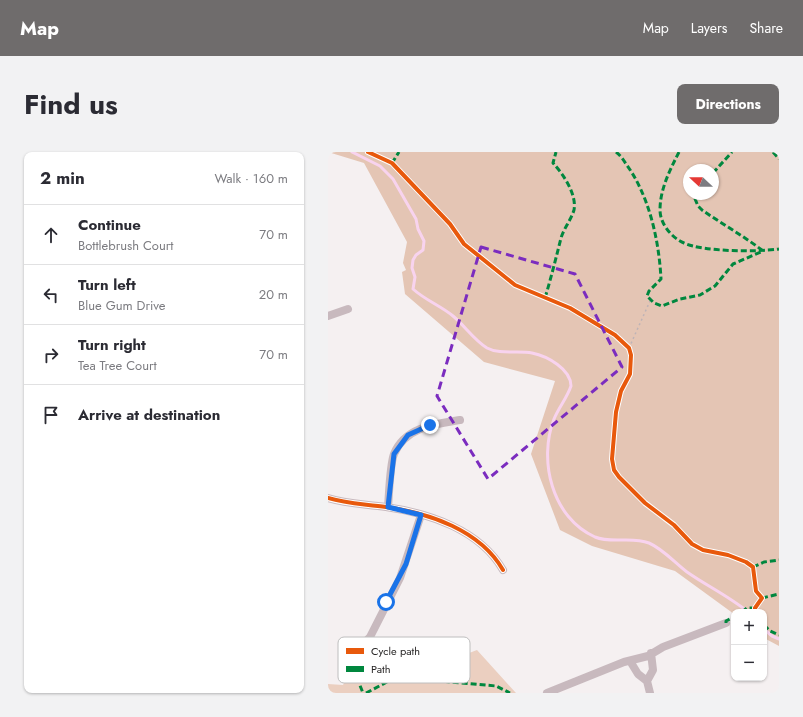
<!DOCTYPE html>
<html lang="en">
<head>
<meta charset="utf-8">
<style>
  body { margin:0; font-family:Jost,sans-serif; background:#f2f2f3; color:#2b2b33 }
  .controls { position:absolute; right:12px; bottom:12px; display:grid; overflow:hidden; border-radius:8px; box-shadow:0 1px 3px #0004 }
  .controls button { width:36px; height:36px; display:grid; place-items:center; padding:0; border:0; border-bottom:1px solid #e1e1e2; background:#fff; color:#2b2b33; font:20px sans-serif }
  .compass { position:absolute; left:355px; top:12px; width:36px; height:36px; border-radius:50%; background:#fff; box-shadow:0 1px 3px #0004; rotate:292deg }
  .stop { position:absolute; width:12px; height:12px; margin:-9px; border:3px solid #1a73e8; border-radius:50%; background:#fff }
  .stop.end { background:#1a73e8; border-color:#fff; box-shadow:0 1px 4px #0008 }
  .list { margin:0; padding:0; list-style:none }
  h2 { display:flex; justify-content:space-between; align-items:center; height:52px; margin:0; padding:0 16px; font-size:17px }
  h2 small { font-size:13px; font-weight:400; color:#7c7c81 }
  .list li { display:grid; grid-template-columns:26px 1fr auto; gap:12px; align-items:center; box-sizing:border-box; height:60px; padding:0 16px; border-top:1px solid #e1e1e2 }
  .list b { display:block; font-size:15px; white-space:nowrap }
  .list p { margin:0; font-size:13px; white-space:nowrap; color:#7c7c81 }
  .list em { font-size:13px; font-style:normal; color:#7c7c81 }
  .icon { flex:none; width:22px; height:22px; fill:none; stroke:currentColor; stroke-width:2; stroke-linecap:round; stroke-linejoin:round }
  .map { position:relative; flex:none; width:451px; height:541px; overflow:hidden; border-radius:8px }
  header { display:flex; align-items:center; gap:24px; box-sizing:border-box; height:56px; padding:0 20px; background:#6f6c6c; color:#fff }
  header strong { font-size:19px }
  nav { display:flex; gap:22px; margin-inline-start:auto; font-size:14px }
  .intro { display:flex; align-items:center; justify-content:space-between; box-sizing:border-box; height:96px; padding:0 24px }
  h1 { margin:0; font-size:28px }
  .button { padding:10px 18px; border-radius:8px; background:#6f6c6c; color:#fff; font-size:14px; font-weight:700 }
  main { display:flex; gap:24px; padding:0 24px }
  aside { flex:1; background:#fff; border-radius:8px; box-shadow:0 1px 3px #0004 }
  .map>svg:first-child { display:block }
  .green { fill:#ebcfc0 }
  .forest { fill:#e4c5b4; fill-rule:evenodd }
  .lines { fill:none; stroke-linecap:round; stroke-linejoin:round }
  .stream { stroke:#f8d3ee; stroke-width:3 }
  .path { stroke:#beb3b6; stroke-width:1.5; stroke-dasharray:2 3; stroke-linecap:butt }
  .street { stroke:#c8b9be; stroke-width:8 }
  .quiet { stroke:#00873e; stroke-width:3; stroke-dasharray:6 3; stroke-linecap:butt }
  .cycleway-casing { stroke:#fff; stroke-width:6 }
  .cycleway { stroke:#e8590c; stroke-width:4 }
  .route { stroke:#1a73e8; stroke-width:5 }
  .marked { fill:none; stroke:#7b2cbf; stroke-width:3; stroke-dasharray:8 5; stroke-linejoin:round }
  .key { fill:#fff; stroke:#bebebe; stroke-width:1 }
  .key-label { font-size:11px; fill:#272525 }
</style>
</head>
<body>
<header>
<strong>Map</strong>
<nav><a>Map</a><a>Layers</a><a>Share</a></nav>
</header>
<div class="intro"><h1>Find us</h1><a class="button">Directions</a></div>
<main>
<aside>
<h2>2 min<small>Walk · 160 m</small></h2>
<ul class="list">
<li><svg class="icon" aria-label="ahead" viewBox="0 0 24 24"><path d="M12 20V5M6 11l6-6 6 6"/></svg><div><b>Continue</b><p>Bottlebrush Court</p></div><em>70 m</em></li>
<li><svg class="icon" aria-label="left" viewBox="0 0 24 24"><path d="M17 20v-9H6M10 6l-5 5 5 5"/></svg><div><b>Turn left</b><p>Blue Gum Drive</p></div><em>20 m</em></li>
<li><svg class="icon" aria-label="right" viewBox="0 0 24 24"><path d="M7 20v-9h11M14 6l5 5-5 5"/></svg><div><b>Turn right</b><p>Tea Tree Court</p></div><em>70 m</em></li>
<li><svg class="icon" aria-label="arrive" viewBox="0 0 24 24"><path d="M6 21V4h12l-3 4 3 4H6"/></svg><div><b>Arrive at destination</b></div></li>
</ul>
</aside>
<div class="map">
<svg width="451" height="541" viewBox="0 0 451 541">
  <rect width="100%" height="100%" fill="#f5f0f1"/>
  <path class="green" d="M149 498 188 541H0V532L15 533 23 516 38 522 46 504 94 519Z"/>
  <path class="forest" d="M0 0H451V494L436 486V460H406V462L347 419 264 394 232 378 203 302 227 229 156 210 77 142 74 120 78 118 75 111 79 90 36 11ZM361 18H385V42H361Z"/>
  <g class="lines">
    <path class="stream" d="M24 0 52 14 65 27 88 67 90 77 96 89 95 98 88 103 85 108 84 116 87 125 85 137C97 148 113 154 125 164 137 174 146 188 159 196 172 203 190 198 204 201 219 204 243 217 243 234 239 246 231 255 226 267 210 308 224 366 267 385 284 392 303 384 321 391 335 397 347 411 359 420 379 434 402 445 420 460
      M436 477 444 484 451 487"/>
    <path class="path" d="M301 196 322 149"/>
    <path class="street" d="M0 164 20 157
      M0 346C18 352 39 352 58 355 101 361 152 378 175 418
      M60 355C61 343 62 312 66 302 77 275 107 272 132 268
      M29 498 42 485 72 426 93 363
      M302 509 310 522 319 529 322 541
      M319 529 325 518 323 501
      M219 541 296 510 320 504 335 495 398 471"/>
    <path class="quiet" d="M288 0C292 3 295 7 298 12 321 43 331 88 333 127L321 139 319 144 326 151 334 154 352 147 372 143 387 134 405 112 435 99C416 84 394 72 374 58L370 54 365 42
      M351 0C342 18 332 37 332 58 332 72 344 86 356 91 375 100 430 100 451 97
      M445 0 451 7
      M64 11 71 0
      M385 21 404 0
      M217 146C223 126 228 106 233 86 236 76 243 68 246 58 249 42 235 22 225 11L228 0
      M425 415 436 410 451 408
      M434 446 451 442
      M414 460 419 456H427
      M398 471V469L406 465
      M436 473 442 479 451 483
      M29 498 31 531 35 541
      M38 541 59 530 78 526 168 534 182 541"/>
    <g class="cycleway-casing">
      <path id="cycleway" d="M40 0 64 11 122 72 136 92 187 133 242 156 287 183 301 196 303 203 302 222 293 239 288 260 284 307 286 318 291 325 317 351 346 373 364 392 375 398 400 403 418 410 425 415 428 439 434 446 427 456V460
        M0 346C18 352 39 352 58 355 101 361 152 378 175 418"/>
    </g>
    <use href="#cycleway" class="cycleway"/>
  </g>
  <g class="lines">
    <path class="route" d="M58 450 78 412 93 363 60 355 66 302 80 283 102 273"/>
  </g>
  <path class="marked" d="M153 95 247 122 294 215 160 327 109 244Z"/>
  <rect x="10" y="485" width="132" height="46" rx="6" class="key"/>
  <rect x="18" y="496" width="18" height="6" fill="#e8590c"/>
  <rect x="18" y="514" width="18" height="6" fill="#00873e"/>
  <g class="key-label">
    <text x="43" y="503">Cycle path</text>
    <text x="43" y="521">Path</text>
  </g>
</svg>
<div class="controls">
<button>+</button>
<button>−</button>
</div>
<svg class="compass" viewBox="-18 -18 36 36"><path d="M0-13l5 13h-10z" fill="#e53935"/><path d="M0 13l5-13h-10z" fill="#7c7c81"/></svg>
<div class="stop" style="left:58px;top:450px"></div>
<div class="stop end" style="left:102px;top:273px"></div>
</div>
</main>
</body>
</html>
